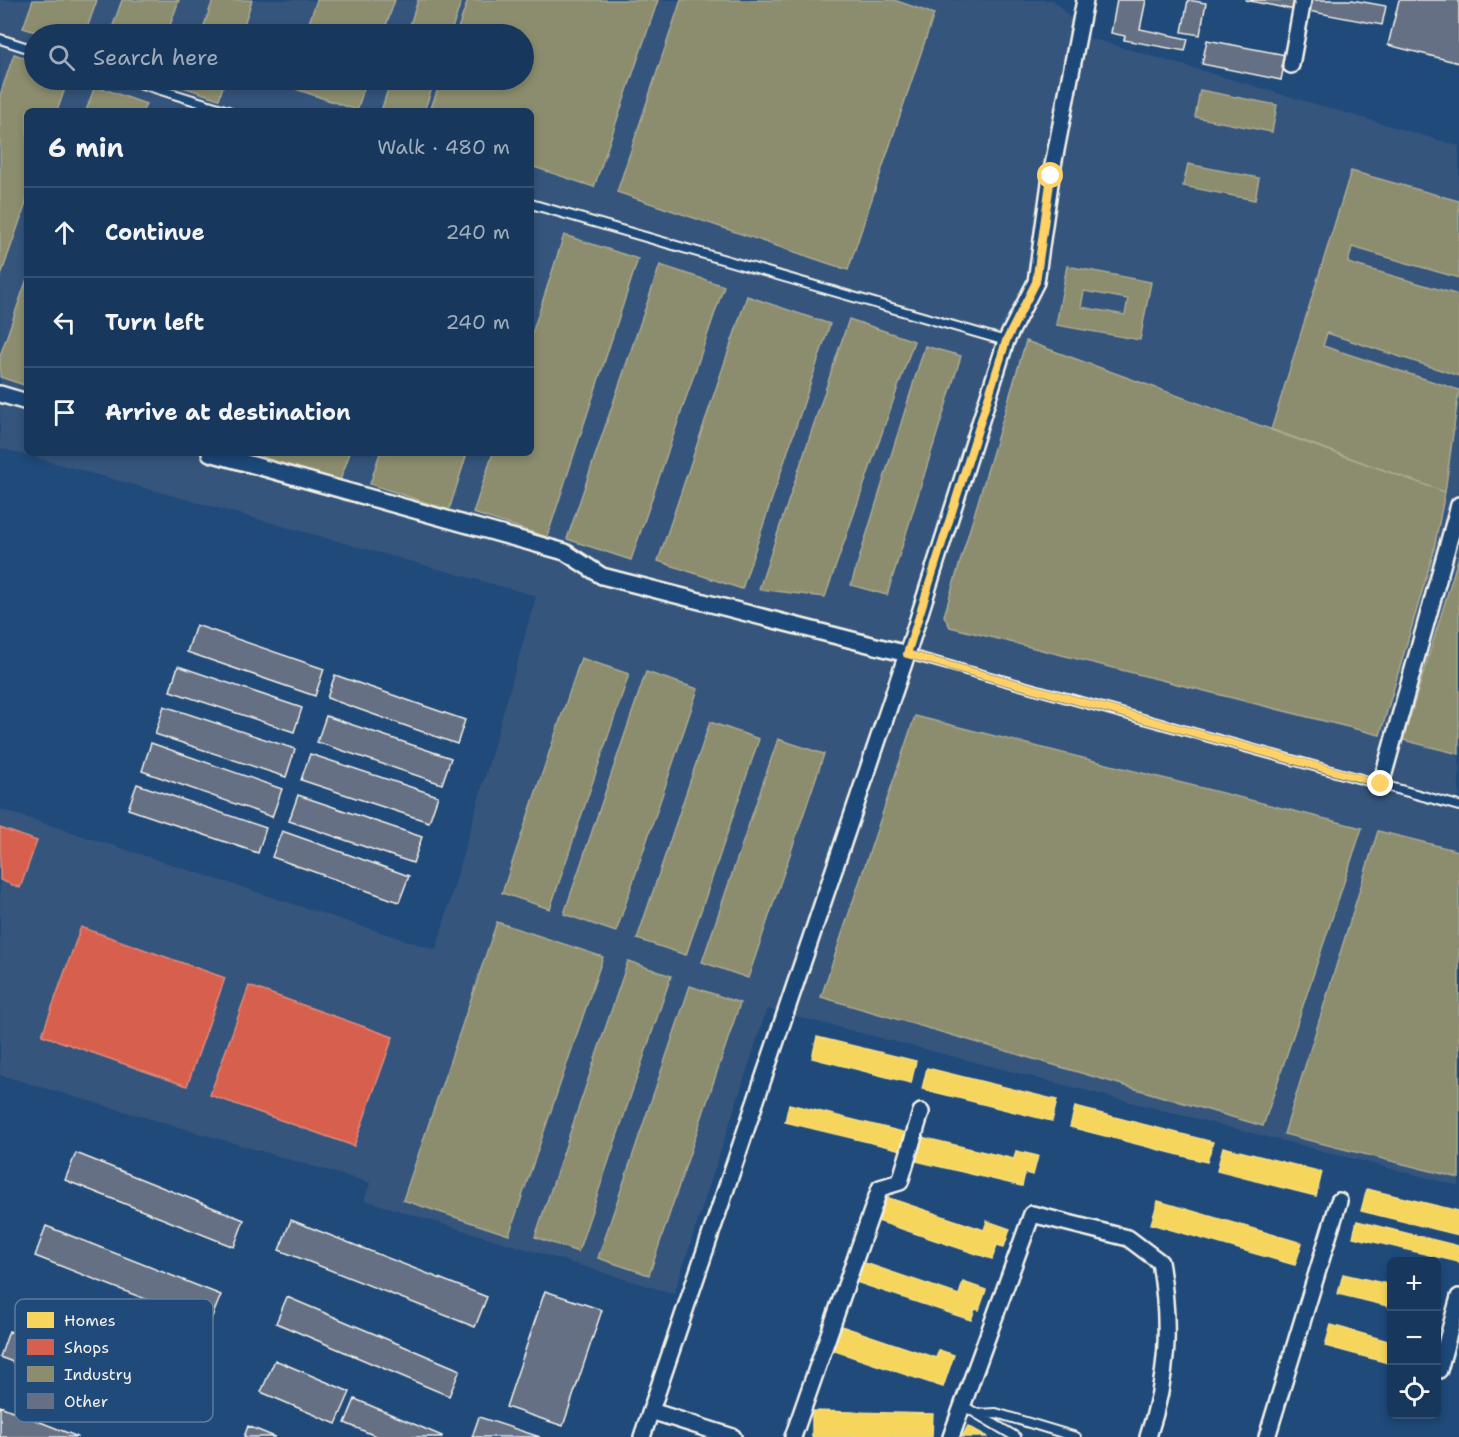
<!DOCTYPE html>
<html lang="en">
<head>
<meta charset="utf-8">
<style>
  body { margin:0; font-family:"Shantell Sans",sans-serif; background:#244365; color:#f1f3f6 }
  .controls { position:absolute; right:18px; bottom:18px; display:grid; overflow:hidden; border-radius:9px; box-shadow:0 3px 9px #0003 }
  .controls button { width:54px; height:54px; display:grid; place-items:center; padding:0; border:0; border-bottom:2px solid #365272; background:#17385c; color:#f1f3f6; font:30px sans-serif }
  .stop { position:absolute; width:18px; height:18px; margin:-14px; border:4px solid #ffd166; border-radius:50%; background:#fff }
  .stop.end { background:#ffd166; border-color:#fff; box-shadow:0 2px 6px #0008 }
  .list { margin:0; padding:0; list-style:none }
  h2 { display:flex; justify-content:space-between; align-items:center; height:78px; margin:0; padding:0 24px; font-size:26px }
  h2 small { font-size:20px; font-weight:400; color:#9eacbb }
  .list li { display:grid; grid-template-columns:39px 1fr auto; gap:18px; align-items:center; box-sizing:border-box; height:90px; padding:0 24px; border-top:2px solid #365272 }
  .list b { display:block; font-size:22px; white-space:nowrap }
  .list em { font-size:20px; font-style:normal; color:#9eacbb }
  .icon { flex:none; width:33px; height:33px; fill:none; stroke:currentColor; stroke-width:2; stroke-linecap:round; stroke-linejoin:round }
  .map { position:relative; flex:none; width:1459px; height:1437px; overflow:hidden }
  .search { position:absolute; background:#17385c; box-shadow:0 3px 9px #0003; left:24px; top:24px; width:510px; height:66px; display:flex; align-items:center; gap:15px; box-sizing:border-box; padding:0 21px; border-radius:33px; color:#9eacbb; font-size:22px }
  .panel { position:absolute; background:#17385c; box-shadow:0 3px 9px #0003; left:24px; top:108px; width:510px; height:348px; border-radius:9px }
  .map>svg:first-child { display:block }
  .built { fill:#34557d; fill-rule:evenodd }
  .homes { fill:#f6d55c; stroke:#f5dd86; stroke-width:1.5 }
  .shops { fill:#d6604d; stroke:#df8c7c; stroke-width:1.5 }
  .industry { fill:#8c8c6e; stroke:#abaa93; stroke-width:1.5; fill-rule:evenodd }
  .building { fill:#656f85; stroke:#f4f1e8; stroke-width:1.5 }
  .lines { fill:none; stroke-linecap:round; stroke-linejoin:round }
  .service-casing { stroke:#f4f1e8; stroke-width:12 }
  .minor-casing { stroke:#f4f1e8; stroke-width:20 }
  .service { stroke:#1f4a7a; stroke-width:8 }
  .minor { stroke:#1f4a7a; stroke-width:15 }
  .route { stroke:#ffd166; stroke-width:8 }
  .key { fill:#1f4a7a; stroke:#5f7c9b; stroke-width:1.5 }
  .key-label { font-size:16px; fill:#f4f1e8 }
</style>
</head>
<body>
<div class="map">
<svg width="1459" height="1437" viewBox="0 0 1459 1437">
  <rect width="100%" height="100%" fill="#1f4a7a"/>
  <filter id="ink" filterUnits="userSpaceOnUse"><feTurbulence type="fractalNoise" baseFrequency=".0167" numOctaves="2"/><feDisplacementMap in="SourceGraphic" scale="12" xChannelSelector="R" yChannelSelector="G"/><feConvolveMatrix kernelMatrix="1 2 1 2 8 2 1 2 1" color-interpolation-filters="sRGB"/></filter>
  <g filter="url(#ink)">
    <path class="built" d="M0 0H1053L1090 38 1459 146V1186L767 1009 674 1294 364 1200 370 1183 0 1075V809L436 950 536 596 0 448ZM34 34H524V80H34ZM27 111H531V453H27Z"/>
    <path class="homes" d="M817 1037 916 1061 911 1083 812 1058Z
      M927 1068 1057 1100 1052 1121 922 1089Z
      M789 1104 907 1133 902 1150 785 1122Z
      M1075 1107 1213 1142 1207 1162 1070 1127Z
      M921 1137 1014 1159 1016 1151 1038 1156 1033 1175 1025 1173 1022 1186 916 1161Z
      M1223 1147 1322 1172 1316 1196 1217 1171Z
      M1367 1189 1459 1211V1235L1361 1211Z
      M886 1197 984 1230 987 1221 1010 1229 1004 1247 997 1245 992 1259 878 1221Z
      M1158 1201 1302 1243 1295 1265 1151 1224Z
      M1357 1221 1459 1246V1262L1353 1237Z
      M862 1262 959 1295 963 1282 986 1290 979 1310 975 1309 971 1320 856 1282Z
      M1343 1274 1392 1285V1307L1338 1294Z
      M1331 1325 1392 1342V1364L1325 1346Z
      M841 1326 936 1358 939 1350 954 1355 943 1387 832 1350Z
      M812 1411 933 1414 932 1437H812Z
      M968 1426 988 1437H962Z"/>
    <path class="shops" d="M0 828 37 841 20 888 0 880Z
      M81 927 225 978 187 1086 42 1035Z
      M249 986 393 1037 354 1146 210 1095Z"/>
    <path class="industry" d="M33 0H97L85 34H42L23 28Z
      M122 0H179L167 34H110Z
      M213 0H252L241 34H201Z
      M317 0H395L383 34H305Z
      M418 0H462L450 34H407Z
      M468 0H658L594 187 531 166V111H430L441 80H524V34H456Z
      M681 0H894L934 14 848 270 617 192Z
      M14 54 34 61V80H68L57 111H27V200L0 278V95Z
      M186 80H225L219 99 183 87Z
      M289 80H367L357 110 287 86Z
      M391 80H435L424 111H381Z
      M95 86 146 104 143 111H86Z
      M1200 90 1277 105 1272 132 1195 117Z
      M1188 164 1259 178 1255 200 1183 186Z
      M1351 171 1459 201V278L1352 247 1348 263 1459 295V376L1327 333 1323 346 1459 390 1445 492 1271 430Z
      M564 235 638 259 547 537 473 513 493 453H531V337Z
      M660 265 724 286 631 560 567 539Z
      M1067 266 1151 282 1140 340 1056 325ZM1084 291 1128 299 1125 315 1081 307Z
      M27 279V386L0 377V356Z
      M747 296 830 324 742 589 658 561Z
      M849 319 914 341 825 597 759 589Z
      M1026 341 1445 492 1433 554 1380 735 950 627 944 616Z
      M925 346 961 356 887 595 851 585Z
      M262 453H350L339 483 261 456Z
      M380 453H467L449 510 370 484Z
      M1459 556V754L1403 740Z
      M581 658 629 674 550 909 502 893Z
      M646 672 698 689 616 932 564 914Z
      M915 716 1362 828 1263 1126 821 997Z
      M710 722 759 739 686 955 637 939Z
      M778 739 824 754 748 978 702 962Z
      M1378 831 1459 851V1178L1284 1134Z
      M497 922 603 957 509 1235 403 1200Z
      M628 961 671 976 578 1252 535 1237Z
      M690 986 740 1003 649 1275 598 1258Z"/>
    <path class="building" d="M1117 0H1146L1140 29 1188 39 1185 51 1124 40 1125 36 1111 33Z
      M1188 0 1206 3 1200 35 1182 32Z
      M1245 0H1297L1295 10Z
      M1310 0H1352L1386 6 1382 25 1308 11Z
      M1399 0H1459V63L1388 45Z
      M1207 40 1286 55 1281 80 1202 64Z
      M196 625 324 669 315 696 187 652Z
      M178 666 302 708 294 732 170 691Z
      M335 675 465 720 457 744 327 698Z
      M164 706 295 749 286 777 155 734Z
      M326 716 451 758 442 784 317 742Z
      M151 743 282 789 272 817 142 771Z
      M310 754 438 796 429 822 301 780Z
      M137 784 266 828 258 853 128 809Z
      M298 795 422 837 413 863 289 821Z
      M282 831 409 876 399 902 272 857Z
      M76 1153 244 1220 234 1247 65 1180Z
      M291 1220 487 1297 475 1327 279 1250Z
      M46 1226 221 1295 209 1324 35 1256Z
      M545 1291 602 1310 563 1426 506 1407Z
      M287 1297 460 1370 449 1396 276 1323Z
      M9 1331 166 1393 156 1418 0 1357Z
      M275 1360 350 1392 336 1424 261 1392Z
      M355 1399 442 1436V1437H378L345 1423Z
      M0 1406 78 1437H0Z
      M479 1417 540 1437H472Z
      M248 1426 275 1437H244Z"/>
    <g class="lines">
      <g class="service-casing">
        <path id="service" d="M0 39 34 50
          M129 80 228 111
          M531 204 1006 341
          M907 654 1459 806
          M962 1405 1016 1437
          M977 1414 996 1413 1076 1437"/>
      </g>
      <g class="minor-casing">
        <path id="minor" d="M1291 65 1303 0
          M0 394 27 402
          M210 453 565 552 602 576 907 654
          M1381 784 1459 505
          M1439 1370 1459 1297
          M651 1411 733 1437
          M642 1437 907 654 1006 341 1036 282 1051 176 1085 0
          M793 1437 880 1188 900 1182 921 1112
          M951 1437 1032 1214 1128 1238 1160 1262C1171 1325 1168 1377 1148 1437
          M1267 1437 1339 1201"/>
      </g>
      <use href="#service" class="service"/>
      <use href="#minor" class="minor"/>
    </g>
  </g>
  <g class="lines" filter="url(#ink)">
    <path class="route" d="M1051 176 1036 282 1006 341 907 654 1381 784"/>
  </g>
  <rect x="15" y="1299" width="198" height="123" rx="9" class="key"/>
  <rect x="27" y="1312" width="27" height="16" fill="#f6d55c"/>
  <rect x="27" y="1339" width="27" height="16" fill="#d6604d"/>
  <rect x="27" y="1366" width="27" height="16" fill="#8c8c6e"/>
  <rect x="27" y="1393" width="27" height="16" fill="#656f85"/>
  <g class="key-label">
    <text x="64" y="1326">Homes</text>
    <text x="64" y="1353">Shops</text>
    <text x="64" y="1380">Industry</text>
    <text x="64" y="1407">Other</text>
  </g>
</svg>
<div class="controls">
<button>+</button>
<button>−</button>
<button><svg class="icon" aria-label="locate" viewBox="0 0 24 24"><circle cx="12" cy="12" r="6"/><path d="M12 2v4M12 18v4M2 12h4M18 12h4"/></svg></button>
</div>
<div class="stop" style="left:1051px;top:176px"></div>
<div class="stop end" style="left:1381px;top:784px"></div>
<div class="search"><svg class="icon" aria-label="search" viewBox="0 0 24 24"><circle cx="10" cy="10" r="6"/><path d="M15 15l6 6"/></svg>Search here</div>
<section class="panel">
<h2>6 min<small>Walk · 480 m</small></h2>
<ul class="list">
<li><svg class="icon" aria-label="ahead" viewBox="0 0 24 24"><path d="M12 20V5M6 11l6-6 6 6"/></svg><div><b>Continue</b></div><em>240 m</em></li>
<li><svg class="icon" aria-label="left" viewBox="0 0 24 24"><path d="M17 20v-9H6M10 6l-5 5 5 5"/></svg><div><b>Turn left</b></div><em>240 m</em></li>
<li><svg class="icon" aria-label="arrive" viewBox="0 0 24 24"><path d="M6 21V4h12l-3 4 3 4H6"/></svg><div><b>Arrive at destination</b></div></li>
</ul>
</section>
</div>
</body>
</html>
